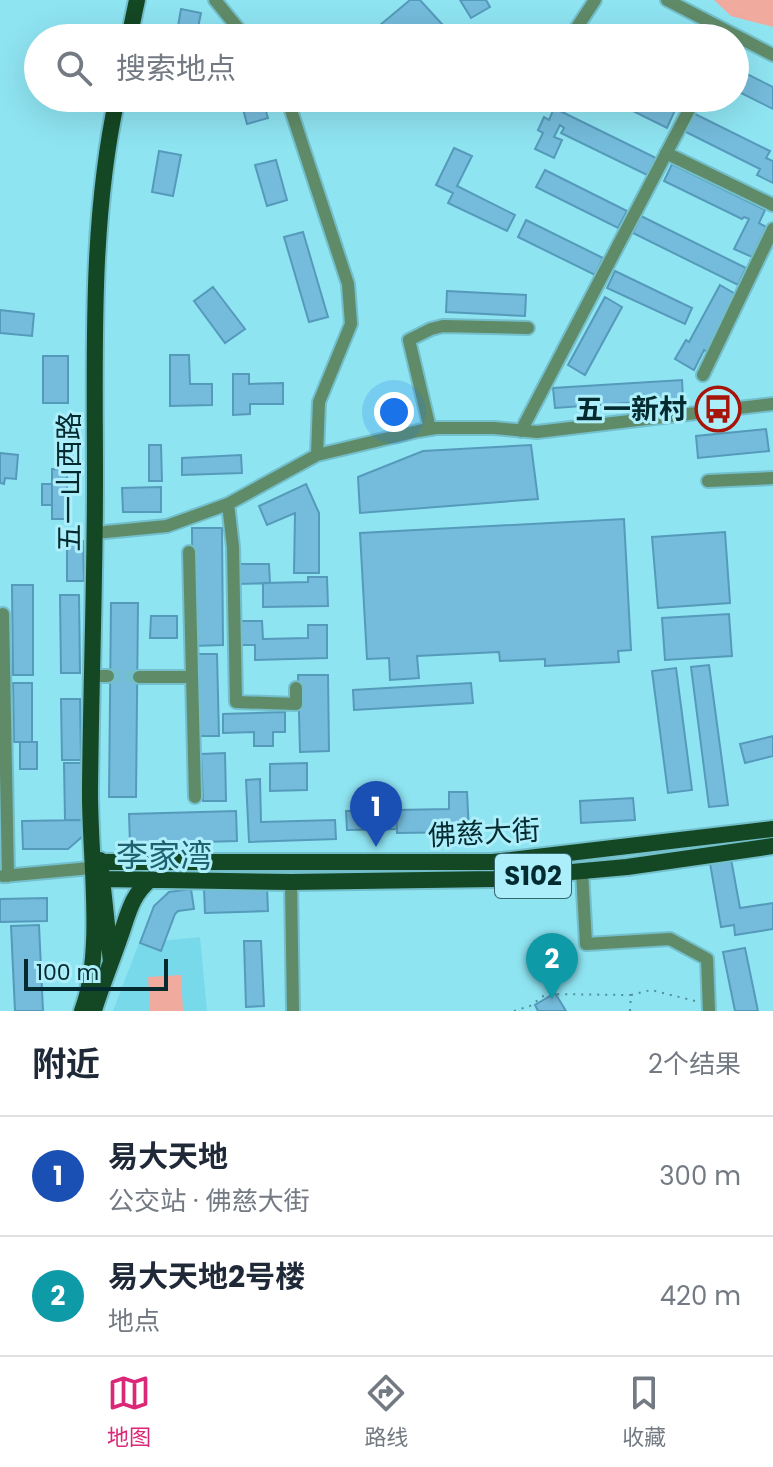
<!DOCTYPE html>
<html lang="zh">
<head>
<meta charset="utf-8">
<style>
  body { margin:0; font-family:Poppins,"Noto Sans SC",sans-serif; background:#f2f2f3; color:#1f2937 }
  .scale { position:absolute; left:24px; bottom:20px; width:144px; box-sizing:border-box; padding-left:8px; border:4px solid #032a2f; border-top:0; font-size:22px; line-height:28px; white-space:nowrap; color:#032a2f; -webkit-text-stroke:6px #aceefa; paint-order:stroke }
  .you { position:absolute; left:394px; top:412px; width:28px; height:28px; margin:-20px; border:6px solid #fff; border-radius:50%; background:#1a73e8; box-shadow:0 0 0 12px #1a73e833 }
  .badge { display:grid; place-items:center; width:52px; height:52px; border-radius:50%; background:#db2777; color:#fff; font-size:26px; font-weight:700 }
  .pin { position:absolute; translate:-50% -66px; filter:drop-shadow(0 2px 4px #0008) }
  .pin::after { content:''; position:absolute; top:42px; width:28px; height:24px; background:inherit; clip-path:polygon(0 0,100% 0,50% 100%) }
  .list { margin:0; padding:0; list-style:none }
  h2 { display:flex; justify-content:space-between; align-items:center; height:104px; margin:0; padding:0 32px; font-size:34px }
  h2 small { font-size:26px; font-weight:400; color:#747a83 }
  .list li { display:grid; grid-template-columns:52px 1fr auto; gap:24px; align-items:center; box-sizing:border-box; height:120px; padding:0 32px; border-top:2px solid #e0e1e3 }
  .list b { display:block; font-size:30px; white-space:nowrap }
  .list p { margin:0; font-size:26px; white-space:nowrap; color:#747a83 }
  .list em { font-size:26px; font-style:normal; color:#747a83 }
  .icon { flex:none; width:44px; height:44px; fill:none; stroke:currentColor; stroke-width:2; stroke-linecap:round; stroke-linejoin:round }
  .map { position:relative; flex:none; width:773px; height:1011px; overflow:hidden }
  .search { position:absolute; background:#fff; box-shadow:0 8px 32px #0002; left:24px; right:24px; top:24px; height:88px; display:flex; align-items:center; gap:20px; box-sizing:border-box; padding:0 28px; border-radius:44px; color:#747a83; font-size:30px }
  .sheet { height:344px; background:#fff }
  nav { display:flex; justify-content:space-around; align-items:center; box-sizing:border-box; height:112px; border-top:2px solid #e0e1e3; background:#fff; font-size:22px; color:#747a83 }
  nav a { display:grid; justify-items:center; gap:4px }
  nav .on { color:#db2777 }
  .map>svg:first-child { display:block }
  .built { fill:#78d9ea }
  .green { fill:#f0aa9e }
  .building { fill:#75bbdb; stroke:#559aba; stroke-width:2 }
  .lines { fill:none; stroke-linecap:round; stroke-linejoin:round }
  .minor-tunnel { stroke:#73bfcb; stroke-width:12; stroke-dasharray:12 6; stroke-linecap:butt }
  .minor-casing { stroke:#73bfcb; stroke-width:16 }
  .major-casing { stroke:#73bfcb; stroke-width:20 }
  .path { stroke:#50909a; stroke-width:2; stroke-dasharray:2 6; stroke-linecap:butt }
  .minor { stroke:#608b68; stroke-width:12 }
  .major { stroke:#144723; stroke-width:16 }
  .labels { text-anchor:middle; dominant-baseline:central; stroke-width:6; stroke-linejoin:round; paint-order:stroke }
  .shield { fill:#aceefa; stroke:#36656c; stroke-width:2 }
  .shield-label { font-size:26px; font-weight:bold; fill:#032a2f }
  .poi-label { font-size:28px; font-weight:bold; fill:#032a2f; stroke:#aceefa; text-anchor:end }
  .street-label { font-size:28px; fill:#032a2f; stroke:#aceefa }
  .quarter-label { font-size:32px; fill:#1f626d; stroke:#aceefa }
</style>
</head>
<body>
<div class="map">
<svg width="773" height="1011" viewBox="0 0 773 1011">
  <rect width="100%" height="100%" fill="#8fe4f2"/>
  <path class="built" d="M200 937 207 1011H113L139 943Z"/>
  <path class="green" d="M714 0H773V27L731 16Z
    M181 975 183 1011H150L148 977Z"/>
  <path class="building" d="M410 0H420L452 35 449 38H381L374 30Z
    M460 0H486L490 7 471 18Z
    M181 9 201 13 196 38H176Z
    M741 71 773 87V109L735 90Z
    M240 98H262L268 118 247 124Z
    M607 98H655L676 108 667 128Z
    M554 108 656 158 647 175 561 133 564 128 560 125 554 137 562 140 554 158 535 149 543 133 538 130 544 117 549 120Z
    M691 112 770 151 766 158 773 161V183L757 175 760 169 682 130Z
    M454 148 472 156 457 186 515 215 507 231 448 203 453 193 436 185Z
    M159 151 181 155 173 196 152 192Z
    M276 160 287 200 267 206 255 165Z
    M672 164 765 210 759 223 766 227 752 257 734 249 749 219 744 217 742 219 664 181Z
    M545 170 627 211 618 228 536 187Z
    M641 216 746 268 738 285 633 233Z
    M526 220 603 258 595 275 518 237Z
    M303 232 328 317 309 322 284 237Z
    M615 271 692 308 685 324 607 288Z
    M720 285 739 296 708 352 704 350 694 370 675 359 686 340 689 342Z
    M213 287 245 329 225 343 194 301Z
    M447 291 526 295 525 316 446 312Z
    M605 297 622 307 585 375 568 365Z
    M0 310 34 314 32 336 0 333Z
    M170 355H189L190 384H212V405L170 406Z
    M43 356H68V403H43Z
    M233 374H249V384L283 383V404H250V414L233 415Z
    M682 380 683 399 555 408 553 388Z
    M766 429 769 451 698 458 696 436Z
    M149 445H161L162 481H149Z
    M531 445 538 499 360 513 358 477 423 451Z
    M0 453 18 455 16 479 5 478 4 484 0 483Z
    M241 455 242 473 182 475V458Z
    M52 469 67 470V519H52Z
    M42 484H52V505H42Z
    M306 484 319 513V573H294L295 513 267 525 259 506Z
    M161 487V512H123L122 488Z
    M624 519 631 650 618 651 619 662 545 666V659L500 661 499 652 417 656 419 678 390 680 389 658 367 659 360 533Z
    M192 528H222L223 645 193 646Z
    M725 532 730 603 658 608 652 537Z
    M67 541H83L84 581H67Z
    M237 564H269L270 583 238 584Z
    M308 577H327L328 606 263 607V583L308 582Z
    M12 585H33V675H13Z
    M60 595H79L80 673H61Z
    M111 603H138L136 797H109Z
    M729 614 732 656 665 660 662 618Z
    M151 616H177V638H150Z
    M237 621H262L263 639 308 638V625H327V658L255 660V645H238Z
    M194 654H217L219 736H195Z
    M709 665 728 805 709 807 691 667Z
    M676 668 692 790 668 793 652 671Z
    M298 675H328L329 751 300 752Z
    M13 683H32V742H14Z
    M471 683 473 703 354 710 353 690Z
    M61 699H80L81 760H62Z
    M285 712V732H273V746H254V732L223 733V714Z
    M773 736V756L745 763 740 744Z
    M20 742H37V769H20Z
    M225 753 226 801H203L201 754Z
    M64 763H82L83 820H65Z
    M307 763V790L270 791V764Z
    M260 779 261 822 335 820 336 839 249 842 246 780Z
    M449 792H467L469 832 397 833 396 810 449 809Z
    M633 798 635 820 581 823 580 801Z
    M396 810 397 829 347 830 346 811Z
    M236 811 237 841 130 844 129 814Z
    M83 820V836L68 849H23L22 821Z
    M731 859 740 908 773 903V929L735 935 734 925 721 927 710 863Z
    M267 887 268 911 205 913 204 889Z
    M191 889 194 909 178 911 175 914 161 951 140 943 154 906 169 892Z
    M47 898V921L0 922V899Z
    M39 925 43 1011H15L11 926Z
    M244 941H261L264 1006 246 1007Z
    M745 948 758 1011H735L723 952Z
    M555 993 566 1011H538L535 1005Z"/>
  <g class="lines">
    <path class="minor-tunnel" d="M108 676 139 677"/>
    <g class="minor-casing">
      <path id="minor" d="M215 0 246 38
        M667 0 773 55
        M570 38 595 0
        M287 98 348 284 351 324 319 402 317 455
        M666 153 773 205
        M703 375 773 229
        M430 429 409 340 431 329 443 326 528 328
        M521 431 691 106
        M708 481 773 478
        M228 504 233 547 236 702 296 704V688
        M95 533 167 526 228 504 317 455 418 431 436 428H494L537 432 773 404
        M189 552 195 797
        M3 614 8 876
        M101 676H108
        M139 677H191
        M582 871 586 944 670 939 707 959 709 1011
        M3 876 91 868
        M291 882 293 1011"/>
    </g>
    <g class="major-casing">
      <path id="major" d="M129 38 137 0
        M100 860 111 962
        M93 867 100 862H493L773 829
        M95 872 103 879 291 882 494 879 627 867 773 846
        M95 1007C102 985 111 963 119 940 128 916 130 896 151 879
        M82 1011C105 951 89 854 90 788 91 685 95 582 95 479 95 353 90 222 117 98"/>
    </g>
    <path class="path" d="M514 1011 530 1006 546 994 631 995
      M630 1011 631 995 651 990 699 1002"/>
    <use href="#minor" class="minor"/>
    <use href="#major" class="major"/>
  </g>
  <defs>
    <g id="bus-ring" transform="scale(2.3)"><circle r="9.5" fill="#aceefa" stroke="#a7140a" stroke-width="1.5"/><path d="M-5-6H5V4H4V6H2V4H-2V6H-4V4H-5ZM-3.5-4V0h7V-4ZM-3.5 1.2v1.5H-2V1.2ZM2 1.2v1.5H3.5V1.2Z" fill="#a7140a"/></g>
  </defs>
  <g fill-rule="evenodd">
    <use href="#bus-ring" x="718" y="409"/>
  </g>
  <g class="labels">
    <rect class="shield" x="495" y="854" width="76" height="44" rx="6"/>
    <g class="shield-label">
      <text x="533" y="876">S102</text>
    </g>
    <g class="poi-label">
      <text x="687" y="409">五一新村</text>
    </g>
    <g class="street-label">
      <text transform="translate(69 482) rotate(-90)">五一山西路</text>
      <text transform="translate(484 833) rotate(-3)">佛慈大街</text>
    </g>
    <g class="quarter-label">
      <text x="164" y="855">李家湾</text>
    </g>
  </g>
</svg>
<div class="scale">100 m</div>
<div class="you"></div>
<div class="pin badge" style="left:376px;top:847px;background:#1a4fb4">1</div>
<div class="pin badge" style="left:552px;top:999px;background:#0f9aa8">2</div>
<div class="search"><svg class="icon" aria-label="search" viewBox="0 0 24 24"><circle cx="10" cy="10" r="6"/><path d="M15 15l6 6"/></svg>搜索地点</div>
</div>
<section class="sheet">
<h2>附近<small>2个结果</small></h2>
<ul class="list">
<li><span class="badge" style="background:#1a4fb4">1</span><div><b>易大天地</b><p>公交站 · 佛慈大街</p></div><em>300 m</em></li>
<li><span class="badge" style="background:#0f9aa8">2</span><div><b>易大天地2号楼</b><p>地点</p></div><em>420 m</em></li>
</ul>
</section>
<nav>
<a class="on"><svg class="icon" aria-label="map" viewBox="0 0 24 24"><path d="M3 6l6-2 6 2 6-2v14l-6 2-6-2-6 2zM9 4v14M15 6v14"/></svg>地图</a>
<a><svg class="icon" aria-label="directions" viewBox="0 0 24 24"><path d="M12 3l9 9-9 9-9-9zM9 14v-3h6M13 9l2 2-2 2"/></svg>路线</a>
<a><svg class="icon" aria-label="saved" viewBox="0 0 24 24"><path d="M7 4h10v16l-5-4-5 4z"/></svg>收藏</a>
</nav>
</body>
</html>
